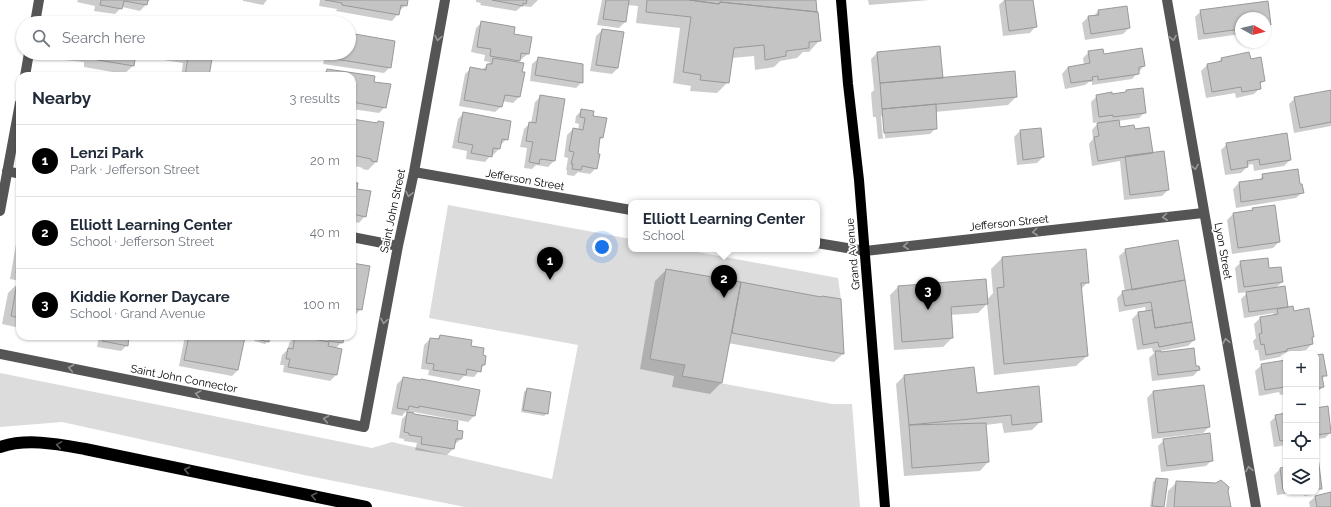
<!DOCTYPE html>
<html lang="en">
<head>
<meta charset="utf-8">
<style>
  body { margin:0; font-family:Raleway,sans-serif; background:#f6f6f7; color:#1f2937 }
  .controls { position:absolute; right:12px; bottom:12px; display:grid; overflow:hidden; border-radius:8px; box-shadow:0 1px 3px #0004 }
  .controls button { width:36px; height:36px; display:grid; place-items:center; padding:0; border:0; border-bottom:1px solid #e0e1e3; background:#fff; color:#1f2937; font:20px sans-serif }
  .compass { position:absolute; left:1235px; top:12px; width:36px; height:36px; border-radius:50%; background:#fff; box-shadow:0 1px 3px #0004; rotate:98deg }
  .you { position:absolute; left:602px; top:247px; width:14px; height:14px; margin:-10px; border:3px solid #fff; border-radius:50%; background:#1a73e8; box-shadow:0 0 0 6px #1a73e833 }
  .badge { display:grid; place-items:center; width:26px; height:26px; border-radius:50%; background:#000; color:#fff; font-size:13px; font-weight:700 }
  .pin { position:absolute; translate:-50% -33px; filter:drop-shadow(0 1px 2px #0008) }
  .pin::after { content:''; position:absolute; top:21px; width:14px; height:12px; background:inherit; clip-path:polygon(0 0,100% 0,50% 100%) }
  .popup { position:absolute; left:628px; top:200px; width:192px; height:52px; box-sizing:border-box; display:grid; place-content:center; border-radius:8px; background:#fff; filter:drop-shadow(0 1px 3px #0005); font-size:13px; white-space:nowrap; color:#747a83 }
  .popup b { font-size:15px; color:#1f2937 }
  .popup::after { content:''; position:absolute; left:50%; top:100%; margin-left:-8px; border:8px solid transparent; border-top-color:#fff }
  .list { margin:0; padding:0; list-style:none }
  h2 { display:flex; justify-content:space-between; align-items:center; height:52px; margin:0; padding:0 16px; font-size:17px }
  h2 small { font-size:13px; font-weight:400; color:#747a83 }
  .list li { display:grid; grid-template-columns:26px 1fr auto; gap:12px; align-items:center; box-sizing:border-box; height:72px; padding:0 16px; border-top:1px solid #e0e1e3 }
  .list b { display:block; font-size:15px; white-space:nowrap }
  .list p { margin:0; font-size:13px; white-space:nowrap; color:#747a83 }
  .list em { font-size:13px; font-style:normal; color:#747a83 }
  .icon { flex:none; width:22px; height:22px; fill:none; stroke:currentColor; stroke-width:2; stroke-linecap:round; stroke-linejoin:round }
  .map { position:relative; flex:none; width:1331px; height:507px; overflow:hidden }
  .search { position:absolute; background:#fff; box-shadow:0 1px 3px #0004; left:16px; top:16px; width:340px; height:44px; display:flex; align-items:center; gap:10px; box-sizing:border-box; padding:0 14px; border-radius:22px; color:#747a83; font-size:15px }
  .panel { position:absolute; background:#fff; box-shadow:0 1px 3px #0004; left:16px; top:72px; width:340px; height:268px; border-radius:12px }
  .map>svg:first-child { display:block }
  .green { fill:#dcdcdc }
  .shadow { fill:#0003; fill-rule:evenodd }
  .building { fill:#c4c4c4; stroke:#999 }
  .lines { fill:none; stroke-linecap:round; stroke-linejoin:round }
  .minor { stroke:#555; stroke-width:10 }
  .major { stroke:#000; stroke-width:10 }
  .highway { stroke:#000; stroke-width:12 }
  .oneway { stroke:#999 }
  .oneway2 { stroke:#595959 }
  .labels { text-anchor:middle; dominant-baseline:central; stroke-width:3.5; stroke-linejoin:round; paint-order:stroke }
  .street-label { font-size:11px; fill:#000; stroke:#fff }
</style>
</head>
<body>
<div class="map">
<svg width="1331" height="507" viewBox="0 0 1331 507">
  <rect width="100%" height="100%" fill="#fff"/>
  <path class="green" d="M448 205 631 239V249H682L838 278 841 299 822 296 821 297 666 269 650 358 685 365 683 376 832 404H852L860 507H465L304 475 62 422 0 427V373L372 448 392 442 552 479 578 345 429 318Z"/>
  <path class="shadow" d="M78 0H150L140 11 122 7 115 14 94 11 95 6 77 2Z
    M243 0H267L263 5 243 1Z
    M320 0H407L406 5 399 11 398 14 392 21 336 11 337 9 319 6Z
    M476 0H538L531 7 522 6 516 11 480 5 481 3 476 2Z
    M602 0H815L819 41 809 52H803L797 58 780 61 774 67 755 70 754 56 732 58 728 82 717 93 690 91 691 86 673 83 680 28 636 23 638 6 627 5 625 22 619 28 597 25Z
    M868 0H929L869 5Z
    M1004 0H1032L1036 26 1030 33 1003 36 999 5Z
    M1267 2 1270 25 1265 30V18H1241V34L1198 40 1195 17 1201 11Z
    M1098 11 1129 28 1123 34 1085 40 1082 23 1088 17H1093Z
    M482 22 513 34 530 37 528 54 516 63 521 73H524L519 97 513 103 502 101V106L495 112 459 106 465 74 471 68 482 70 490 62 484 61 485 55 471 52 476 28Z
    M602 30 618 68 612 74 590 71 596 36Z
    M349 34 390 67 384 73 323 64 325 57 329 53H349Z
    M1089 52 1103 55 1144 66 1132 79 1092 85V82H1089L1085 85 1065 89 1062 74 1068 67 1084 65 1083 58Z
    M61 53H135L133 66 124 74 84 67V62L64 60 65 56 61 55Z
    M165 53H212L208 76H181L183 63 164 60Z
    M877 53 942 77 1016 97 1008 105 935 112 936 128 930 134 878 139 876 117H873L871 93 874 90 871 59ZM881 116H883L885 138H883Z
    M539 58 582 82 576 88 530 81 532 64Z
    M1222 58 1250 61 1264 81 1259 85 1260 88 1254 94 1236 98 1235 93 1206 98 1201 71 1207 65 1217 63Z
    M327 70 374 77 373 83 385 107 379 113 352 109V76H321Z
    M1126 91 1145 112 1139 118 1118 121 1119 128 1134 130 1152 154 1168 190 1162 196 1124 200 1120 161 1092 166 1089 144 1093 139 1092 130 1099 122 1093 123 1091 102 1097 96 1123 94Z
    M1331 91V126L1294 133 1289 104 1295 98Z
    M541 96 554 161 548 167 536 165 532 169 524 168 527 148 520 147 524 129 530 123H531L535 102Z
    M582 110 592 117 603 137 599 141 596 168 590 174 578 172 574 176 567 175V170H566L568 158 564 157 567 135 573 129 578 130 579 124 575 123 576 116Z
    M464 113 507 139 500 145 499 149 493 155H491L485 162 466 159 467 151 452 148 458 119Z
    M352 120 376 124V162L368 170 362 169 363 168 352 165Z
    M1020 131 1043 157 1037 163 1017 165 1014 137Z
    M1227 144 1290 160 1284 166 1254 171 1253 164 1247 165V167L1241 173 1225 175 1221 150Z
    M1263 175 1303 192 1296 198 1236 208 1233 189 1239 183 1258 181Z
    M352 183 365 216 359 223 352 221Z
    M1253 209 1279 242 1273 248 1232 254 1227 220 1233 214 1250 211Z
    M20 220V281L10 279Z
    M1126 250 1194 340 1188 346 1160 351V353L1195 367 1199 370 1193 376 1152 381 1149 358 1156 351 1153 352 1152 348 1137 350 1132 319 1138 313 1146 312 1145 307 1119 312 1117 298 1123 292H1125L1119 256Z
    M1085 251 1088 282 1081 289 1087 356 1076 366 994 375 987 304 978 313 950 315 952 338 943 347 894 350 890 295 898 287 987 300 993 293 991 269 1002 258Z
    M1241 262 1268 269 1282 282 1275 289 1284 287 1287 308 1293 312 1313 337 1311 339 1312 344 1306 350 1283 354 1280 357 1260 361 1258 350H1255L1253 341 1256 338 1254 324 1260 318 1272 316 1274 313 1244 318 1241 299 1248 292 1238 293 1235 268Z
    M352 264 361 309 352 318Z
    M666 270 820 298 843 354 834 362 728 343 721 383 710 394 672 387 674 376 640 369 655 281Z
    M17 284 20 285V328L2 324 8 293Z
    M99 336H128L127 345 121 351 97 347Z
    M185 336H232L238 370 232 376 179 366Z
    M255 336H269L268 341 265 344 254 341Z
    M278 336H343L342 342 336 348V375L330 381 283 372 284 365H280L282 355 288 349 289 343 292 340 278 337Z
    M440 336 470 347 482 356 484 365 474 377 464 376 459 381 428 375 429 370 421 369 424 345 430 339 436 340Z
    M1316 356 1326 375 1322 379 1323 387 1316 393Z
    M1286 361V394L1280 395 1279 392 1259 396 1255 371 1262 365Z
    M904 376 976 394 1041 421 1032 430 1004 433 1002 423 985 425 988 462 980 471 904 476 896 384Z
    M403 378 420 381 421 380 479 390 474 416 468 422 414 412 413 413 412 415 456 431 461 439 454 445 453 449 447 455 415 450 417 443 404 441V439L399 438 402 419 408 413 405 412 402 416 391 414 397 384Z
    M527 389 547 413 544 416 521 412 524 392Z
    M1153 392 1209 427 1203 433 1152 439 1147 398Z
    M1316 409 1331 432 1325 438 1316 439Z
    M1286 414V445L1274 447 1270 422 1276 416Z
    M1164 440 1212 460 1206 466 1161 472 1158 446Z
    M1316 458 1321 488 1315 494 1304 496V492H1316Z
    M1286 468V492H1298L1277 495 1274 475 1280 469Z
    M1156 479 1167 480 1163 507H1150L1153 482Z
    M1177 482 1227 491 1230 507H1166L1168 491Z
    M1331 494V507H1310L1309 502 1316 496Z"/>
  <path class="building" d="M101 0H148L147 5 124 1 122 9 100 5Z
    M325 0H408L407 6 401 5 399 15 342 5V3Z
    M492 0H527L526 4 523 3V6Z
    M606 0H629L626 22 603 19Z
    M647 0H689L719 4 720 2 818 12 821 41 809 42V48L786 51V56L765 60 764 45 734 48 729 83 700 80 701 75 683 72 691 17 646 12Z
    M689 0H816L817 12 720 2 719 4Z
    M1005 0H1033L1037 27 1009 31Z
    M1268 1 1271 25 1265 26V18H1241V29L1204 34 1200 10Z
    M1127 6 1130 28 1091 34 1088 16 1099 15 1098 10Z
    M481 21 515 27 514 34 532 37 529 54 521 53 520 61 490 56 491 49 477 47Z
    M602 29 624 32 618 68 596 65Z
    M349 33 395 41 391 68 329 58 330 53H349Z
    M940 46 943 78 880 83 877 52Z
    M1142 48 1145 66 1139 67V74L1098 80V76L1092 77 1093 80 1071 83 1068 67 1090 63 1088 51 1103 49 1104 54Z
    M1249 52 1251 59 1261 57 1265 81 1260 82 1261 89 1242 92 1241 87 1212 92 1207 64 1222 61 1221 58Z
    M86 53H136L134 66 92 59 93 54Z
    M169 53H213L209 76H185L188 57Z
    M538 57 583 64V83L535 75Z
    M493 58 524 63 522 72H525L520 97 505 95 502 107 464 100 470 67 486 70 487 64H492Z
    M327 69 375 76 374 82 391 84 386 108 352 102V76H325Z
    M1015 71 1017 97 882 109 880 83Z
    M1143 88 1146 113 1113 117V115L1099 117 1096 95 1112 92V94L1126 92V90Z
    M1331 90V122L1300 128 1294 97Z
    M540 95 565 99 555 161 540 159 539 164 529 162 533 142 526 141 529 122 536 123Z
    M936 104 937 129 884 133 882 109Z
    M581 109 594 111 593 116 607 118 603 138 600 137 598 154H600L597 169 582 166 581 170 572 169 573 164H571L574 152 569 151 573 128 583 130 585 118 580 117Z
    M463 112 511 121 508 140 502 139 500 149 493 148 492 157 471 153 473 145 458 142Z
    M352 119 377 123 378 121 384 122 377 162 371 161V159L352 155Z
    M1119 120 1120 127 1134 125 1135 129 1149 127 1153 153 1098 161 1094 137 1099 136 1097 123Z
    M1041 128 1044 157 1023 160 1020 130Z
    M1287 133 1291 160 1260 165 1259 159 1247 161 1248 167 1231 170 1226 143Z
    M1164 151 1169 190 1130 195 1125 156Z
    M1298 169 1300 184H1302L1304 193 1241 202 1239 182 1263 179 1262 174Z
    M352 182 358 183 357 189 371 191 366 217 352 214Z
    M1275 205 1280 242 1238 248 1233 213 1253 210 1252 208Z
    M1178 240 1185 280 1132 290 1125 249Z
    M1086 249 1089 283H1081L1088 356 1004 364 997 288 1004 287 1002 257Z
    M20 251V274L16 273Z
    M1268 258 1269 268 1281 267 1283 282 1244 287 1240 261Z
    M352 263 370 266 362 310 352 308Z
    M666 269 741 282 722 383 682 376 685 365 650 359Z
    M986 279 988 304 951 307 953 338 902 342 898 286Z
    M1185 280 1192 322 1155 328 1151 302 1125 306 1122 291Z
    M741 282 821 297 822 296 841 299 844 354 732 333Z
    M17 283 20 284V318L11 316Z
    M1285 286 1288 307 1249 312 1246 292Z
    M1293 306 1294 311 1309 308 1314 337H1312L1313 344 1287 349V351L1266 355 1264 344 1261 345 1259 334 1262 333 1260 317 1278 314 1277 309Z
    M1152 310 1155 328 1192 322 1195 340 1159 347 1158 342 1143 345 1138 312Z
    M440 335 472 340 471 346 484 348 483 355 486 356 485 365H482L481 372 467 369 466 375 433 370 434 364 426 363 430 338 439 339Z
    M103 336H129L128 346 102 341Z
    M189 336H237L245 337 238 370 184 360Z
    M256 336H270L269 342 256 339Z
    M295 336 329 342 328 346 342 349 337 375 288 367 290 359H286L288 348 293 349Z
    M320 336H344L343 343 329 341 330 338Z
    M1194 348 1196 366H1199L1200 370 1158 375 1155 351H1161V352Z
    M1323 354 1327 376H1322L1324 387 1316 389V355Z
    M1286 360V390L1285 387 1265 390 1261 364Z
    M974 367 977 393 1039 386 1042 422 1012 425 1011 415 909 425 904 375Z
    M403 377 421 380V379L480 390 475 416 419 406V408L409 406 408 410 397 408Z
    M1204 385 1210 427 1158 433 1153 391Z
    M527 388 551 392 548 414 523 410Z
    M1328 406 1331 433 1316 435V408Z
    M407 412 414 413V414L458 421 457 430 463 431 462 439H456L454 449 421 444 422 437 409 435V433L404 432Z
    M1286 413V440L1280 441 1275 415Z
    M986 423 989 462 912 468 909 425Z
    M1210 433 1213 461 1167 466 1163 439Z
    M1316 457H1318L1322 489H1316Z
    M1286 467V489L1283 490 1280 468Z
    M1156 478 1168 479 1164 507 1152 506Z
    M1221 480 1229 487 1228 491 1231 507H1174L1176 481 1216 483Z
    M1331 492V507H1317L1315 496Z"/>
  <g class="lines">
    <path class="minor" d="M1167 0 1256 507
      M35 23 39 0
      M25 76 29 53
      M7 171 20 174
      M414 172 631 210
      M0 211 20 103
      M352 237 398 246
      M817 243 865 251 1203 213
      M0 354 364 427 398 246 414 172 445 0"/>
    <path class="major" d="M841 0 848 84 859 180 885 507"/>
    <path class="highway" d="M0 447C27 438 57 444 85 449L366 507"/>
  </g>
  <defs><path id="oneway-chevron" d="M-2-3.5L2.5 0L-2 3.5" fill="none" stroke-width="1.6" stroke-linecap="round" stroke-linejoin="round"/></defs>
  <g class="oneway">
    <use href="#oneway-chevron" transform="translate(438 38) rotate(100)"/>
    <use href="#oneway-chevron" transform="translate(1173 38) rotate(80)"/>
    <use href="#oneway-chevron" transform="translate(1195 167) rotate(80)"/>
    <use href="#oneway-chevron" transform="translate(409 194) rotate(103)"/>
    <use href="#oneway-chevron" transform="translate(1165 217) rotate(174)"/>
    <use href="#oneway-chevron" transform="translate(1035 232) rotate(174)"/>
    <use href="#oneway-chevron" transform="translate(906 246) rotate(174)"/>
    <use href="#oneway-chevron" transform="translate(384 321) rotate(100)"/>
    <use href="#oneway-chevron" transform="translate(1226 341) rotate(-100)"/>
    <use href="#oneway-chevron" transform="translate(71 368) rotate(-169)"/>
    <use href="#oneway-chevron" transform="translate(198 394) rotate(-169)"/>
    <use href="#oneway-chevron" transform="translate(326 419) rotate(-169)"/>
    <use href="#oneway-chevron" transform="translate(1249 469) rotate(-100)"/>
  </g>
  <g class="oneway2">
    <use href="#oneway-chevron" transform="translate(59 445) rotate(-171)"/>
    <use href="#oneway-chevron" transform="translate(187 470) rotate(-168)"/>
    <use href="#oneway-chevron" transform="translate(314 496) rotate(-168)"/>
  </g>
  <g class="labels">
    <g class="street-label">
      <text transform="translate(525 180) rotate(10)">Jefferson Street</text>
      <text transform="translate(393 211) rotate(-78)">Saint John Street</text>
      <text transform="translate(1009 223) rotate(-6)">Jefferson Street</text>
      <text transform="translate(1223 251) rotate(80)">Lyon Street</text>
      <text transform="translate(853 254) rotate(-95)">Grand Avenue</text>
      <text transform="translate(184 379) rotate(11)">Saint John Connector</text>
    </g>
  </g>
</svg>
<div class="controls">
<button>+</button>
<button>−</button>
<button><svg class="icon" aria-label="locate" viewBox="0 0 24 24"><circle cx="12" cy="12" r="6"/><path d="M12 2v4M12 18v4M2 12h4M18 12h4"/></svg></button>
<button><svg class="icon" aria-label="layers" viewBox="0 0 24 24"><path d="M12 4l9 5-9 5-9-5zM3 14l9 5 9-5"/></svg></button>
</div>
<svg class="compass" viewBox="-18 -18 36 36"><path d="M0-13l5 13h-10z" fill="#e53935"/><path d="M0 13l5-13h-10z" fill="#747a83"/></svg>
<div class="you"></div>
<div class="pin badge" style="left:550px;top:280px">1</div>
<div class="pin badge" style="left:724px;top:298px">2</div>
<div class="popup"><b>Elliott Learning Center</b>School</div>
<div class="pin badge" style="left:928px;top:310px">3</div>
<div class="search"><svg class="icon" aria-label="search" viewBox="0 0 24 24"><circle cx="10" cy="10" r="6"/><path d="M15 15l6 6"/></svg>Search here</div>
<section class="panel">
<h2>Nearby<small>3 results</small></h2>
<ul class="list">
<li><span class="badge">1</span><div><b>Lenzi Park</b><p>Park · Jefferson Street</p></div><em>20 m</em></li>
<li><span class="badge">2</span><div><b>Elliott Learning Center</b><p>School · Jefferson Street</p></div><em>40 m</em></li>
<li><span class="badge">3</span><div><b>Kiddie Korner Daycare</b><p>School · Grand Avenue</p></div><em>100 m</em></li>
</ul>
</section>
</div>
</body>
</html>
